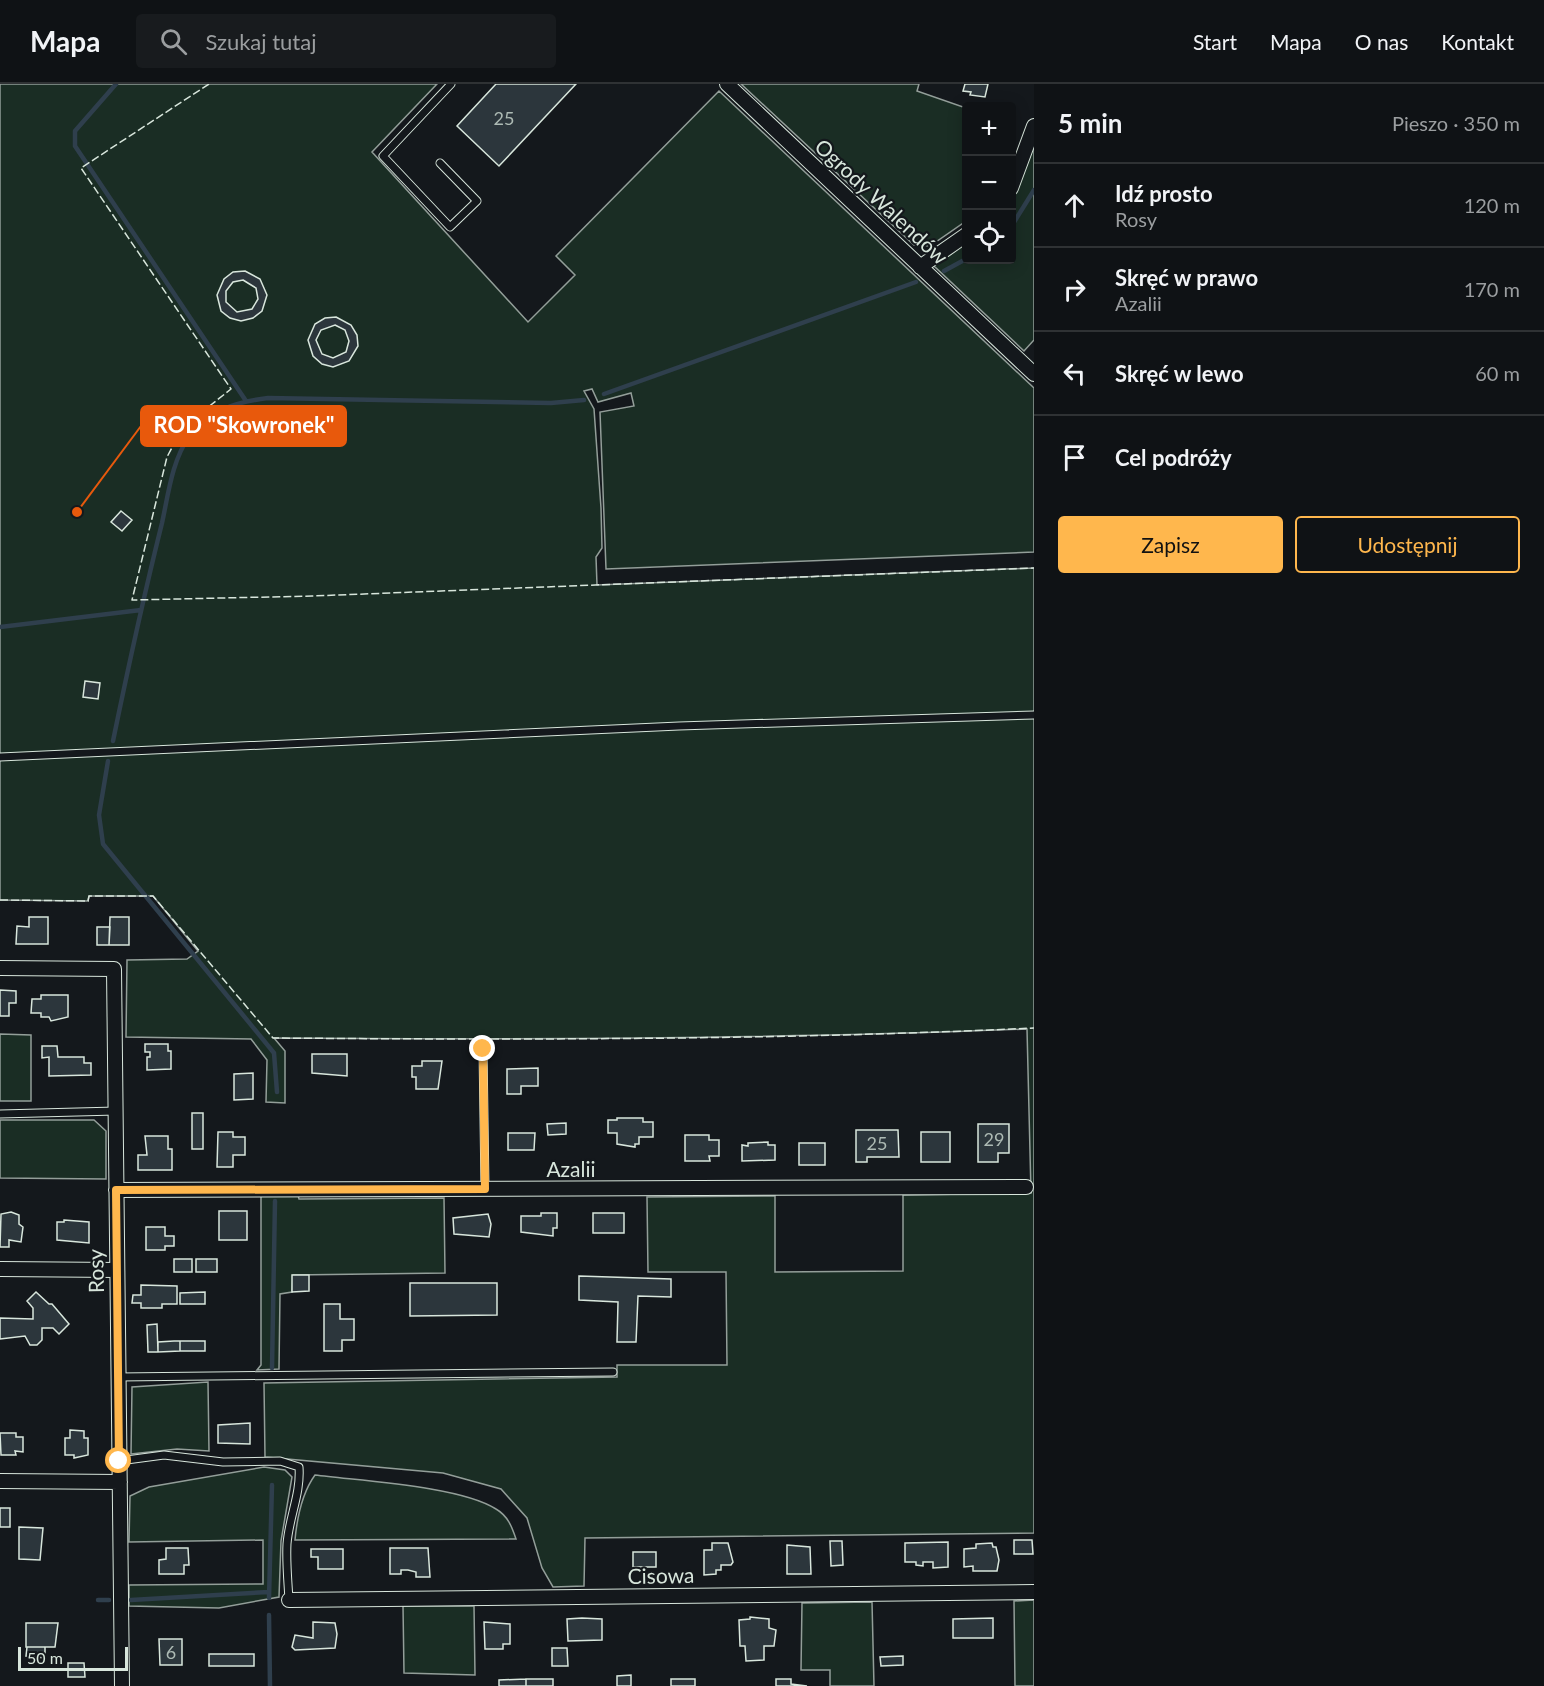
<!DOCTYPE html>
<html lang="pl">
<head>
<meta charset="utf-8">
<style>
  body { margin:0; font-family:Lato,sans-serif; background:#181b1e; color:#f1f3f6 }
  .controls { position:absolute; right:18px; top:18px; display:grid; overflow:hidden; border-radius:6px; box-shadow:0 3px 15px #0003 }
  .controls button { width:54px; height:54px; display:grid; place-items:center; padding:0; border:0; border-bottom:2px solid #2f3234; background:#0f1215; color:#f1f3f6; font:30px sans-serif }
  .scale { position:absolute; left:18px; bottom:15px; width:110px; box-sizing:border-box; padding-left:6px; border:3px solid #d8e6dc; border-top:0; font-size:16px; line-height:21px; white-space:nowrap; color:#d8e6dc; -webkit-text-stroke:4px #14181c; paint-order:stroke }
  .stop { position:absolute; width:18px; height:18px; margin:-14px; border:4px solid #ffb74d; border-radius:50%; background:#fff }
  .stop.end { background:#ffb74d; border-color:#fff; box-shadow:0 2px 6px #0008 }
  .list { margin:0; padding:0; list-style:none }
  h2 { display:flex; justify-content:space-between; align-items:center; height:78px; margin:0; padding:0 24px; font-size:26px }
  h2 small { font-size:20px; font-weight:400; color:#9b9ea0 }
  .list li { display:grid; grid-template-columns:39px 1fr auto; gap:18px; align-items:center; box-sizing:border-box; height:84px; padding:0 24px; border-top:2px solid #2f3234 }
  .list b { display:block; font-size:22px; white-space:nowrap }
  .list p { margin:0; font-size:20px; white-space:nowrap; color:#9b9ea0 }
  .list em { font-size:20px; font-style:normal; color:#9b9ea0 }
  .actions { display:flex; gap:12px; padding:18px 24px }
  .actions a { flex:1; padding:14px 0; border:2px solid #ffb74d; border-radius:6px; text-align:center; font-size:21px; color:#ffb74d }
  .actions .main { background:#ffb74d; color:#111 }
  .icon { flex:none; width:33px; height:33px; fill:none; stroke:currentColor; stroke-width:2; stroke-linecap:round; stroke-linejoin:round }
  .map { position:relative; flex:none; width:1034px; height:1602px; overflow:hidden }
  header { display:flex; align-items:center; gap:36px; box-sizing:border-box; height:84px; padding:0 30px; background:#0f1215; border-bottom:2px solid #2f3234 }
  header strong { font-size:28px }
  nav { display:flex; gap:33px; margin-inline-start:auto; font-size:21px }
  .search { width:420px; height:54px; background:#181b1e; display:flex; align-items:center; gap:15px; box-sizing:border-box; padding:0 21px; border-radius:6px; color:#9b9ea0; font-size:22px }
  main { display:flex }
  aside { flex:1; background:#0f1215 }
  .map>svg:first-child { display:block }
  .green { fill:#1a2d24; stroke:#939e99; stroke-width:1.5 }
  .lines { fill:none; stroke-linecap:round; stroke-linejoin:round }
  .stream { stroke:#2f3f4d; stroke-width:4.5 }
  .building { fill:#2c363c; stroke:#d8e6dc; stroke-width:1.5; fill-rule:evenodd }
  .lane-casing { stroke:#d8e6dc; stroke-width:9 }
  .street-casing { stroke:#d8e6dc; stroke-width:16 }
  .lane { stroke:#14181c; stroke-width:7 }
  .street { stroke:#14181c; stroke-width:14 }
  .fence { stroke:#d8e6dc; stroke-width:1.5; stroke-dasharray:8 3; stroke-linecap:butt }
  .route { stroke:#ffb74d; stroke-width:8 }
  .labels { text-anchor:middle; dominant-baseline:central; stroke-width:4.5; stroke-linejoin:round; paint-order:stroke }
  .number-label { font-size:18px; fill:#adbab4 }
  .street-label { font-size:21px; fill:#d8e6dc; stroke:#14181c }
  .leader { fill:none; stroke:#e8590c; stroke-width:2 }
  .callout-dot { fill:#e8590c; stroke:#14181c; stroke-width:2 }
  .callout { fill:#e8590c; stroke:#e8590c; stroke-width:2 }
  .callout-label { font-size:22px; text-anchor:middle; font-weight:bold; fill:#fff }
</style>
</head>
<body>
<header>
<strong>Mapa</strong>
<div class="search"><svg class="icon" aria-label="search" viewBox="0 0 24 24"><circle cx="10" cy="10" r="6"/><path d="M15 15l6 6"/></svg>Szukaj tutaj</div>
<nav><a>Start</a><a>Mapa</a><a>O nas</a><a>Kontakt</a></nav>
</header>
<main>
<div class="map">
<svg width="1034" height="1602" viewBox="0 0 1034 1602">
  <rect width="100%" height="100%" fill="#14181c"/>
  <path class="green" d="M0 0H437L372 68 528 238 575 191 556 172 719 7 1034 304V468L606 485 600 328 634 322 631 309 598 318 592 305 584 307 594 325 601 424 602 464 596 473 597 501 1034 484V1449L585 1454 584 1502 553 1503 542 1484 527 1434 501 1405 443 1389 265 1373 264 1299 617 1293V1281H727L726 1188H648L647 1113 775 1112V1188L903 1187V1111L1031 1109 1027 945C776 955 525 956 274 954L285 967V1019L266 1018 267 976 251 955 126 953 127 876 187 875 198 867 153 812H89L88 817 0 816Z
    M741 0H919L917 7 966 24V137L930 162 914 161Z
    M1034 60V256L1024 267 934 182 966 159V176H1011L1012 116Z
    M0 950 31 951V1017H0Z
    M0 1036H94L106 1047V1095L0 1094Z
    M261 1111H298L299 1115 444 1114 445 1189 293 1191 292 1208 280 1210 279 1285 257 1286 261 1281Z
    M208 1298 209 1367 177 1365 131 1370 132 1303Z
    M264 1383 285 1386 292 1393 281 1457 279 1513 219 1524 129 1522V1501L263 1500V1456L129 1458 130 1412 149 1403Z
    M315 1391C361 1397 460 1402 496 1425 508 1432 512 1443 516 1455L295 1456C297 1434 302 1409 315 1391Z
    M1034 1516V1602H1015L1014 1517Z
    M872 1518 874 1602H830V1586H801L802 1519Z
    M403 1522H474L475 1591 404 1589Z"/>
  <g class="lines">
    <path class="stream" d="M116 0 75 47V62L246 317
      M1011 143 1034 106
      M944 187 966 175
      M604 310 916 198
      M0 543 141 526
      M113 657C128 584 144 511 162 439 168 412 172 376 189 353 209 326 236 318 268 314L551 319 584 316
      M108 677 99 731 103 760 274 969 277 1008
      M272 1284 275 1117
      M269 1514 272 1401
      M98 1516H109
      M131 1516 269 1508
      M269 1531 270 1602"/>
  </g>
  <path class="building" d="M496 0H576L499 82 457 42Z
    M965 0H988L985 13 970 11 971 8 963 7Z
    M245 187 260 195 267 211 262 227 253 234 241 237 230 234 221 227 217 211 224 195 233 188ZM243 196 256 204 258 215 252 225 237 228 226 218V207L233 198Z
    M336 233 351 241 357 251 358 262 349 277 333 283 322 280 313 272 308 256 315 240 325 234ZM335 241 345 246 349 257 346 268 333 274 322 270 316 256 321 246Z
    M121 427 132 436 122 447 111 438Z
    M85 597 100 599 98 615 83 613Z
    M29 833H48V860H16L17 842 29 843Z
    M110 833H129V861H109Z
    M97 843H110L109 861H97Z
    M0 906 16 907V919H9V932H0Z
    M41 911H68V933L51 937 49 933H41V929H31L32 915H41Z
    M145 960H168V967H171V985L147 986V973H150V968H145Z
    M42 962H57L58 973H84V979H91V991L49 992V973L42 974Z
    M312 970H347V992L312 989Z
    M422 977H442L438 1005H416V993H412V982H422Z
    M538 984V1002H521V1010H507V985Z
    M253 989V1015L234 1016V990Z
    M192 1029H203V1065H192Z
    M617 1034H643V1038H653V1053H639V1060H635V1063L617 1060V1049H608V1036H617Z
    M566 1039V1050L548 1051 547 1040Z
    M978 1040H1009V1069H998V1078H978Z
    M856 1046H898L899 1073H867V1078H856Z
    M218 1048H233V1053H245V1071H233V1083H217Z
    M921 1048H950V1078H921Z
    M508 1049H535L534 1066H508Z
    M685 1051H709V1056H719V1072H709L710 1077H685Z
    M145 1052H168V1065H172V1086H138V1071H147Z
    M768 1058V1061H775V1076L742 1077V1061L748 1062V1059Z
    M799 1059H825V1081H799Z
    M219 1127H247V1156H219Z
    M11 1128 19 1131V1140L23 1143 21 1158 9 1156V1163H0L1 1130Z
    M541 1129H557V1144H553V1152L521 1148V1132H541Z
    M593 1129H624V1149H593Z
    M488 1130 491 1140 489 1153 454 1150 453 1134Z
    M64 1136 89 1138V1159L57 1156V1138H64Z
    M146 1143H165V1152H174V1162H165V1166H146Z
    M174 1175H192V1188H174Z
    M196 1175H217V1188H196Z
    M292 1191H309V1207L292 1208Z
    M579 1192 671 1195V1213L638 1212 636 1258H617L618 1218 579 1216Z
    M410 1199H497V1231L410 1232Z
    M141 1201 177 1202V1220H162V1224H141V1219H132L133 1211H141Z
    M36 1208 49 1220H52L69 1240 59 1250 53 1244H42V1256L37 1261H30L25 1252 0 1255V1234L33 1235V1224L27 1217Z
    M205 1208V1220H180V1209Z
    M324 1220H340V1235H354V1256H342V1267H324Z
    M157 1240 158 1268H148L147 1241Z
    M174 1257H180V1267L158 1268V1258Z
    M180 1257H205V1267H180Z
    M250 1339V1360L218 1359V1341Z
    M70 1346 84 1347V1354H88V1371L74 1374V1371H65V1354H70Z
    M0 1349H16V1353H23V1368L15 1367 16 1371H1Z
    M0 1424H10V1443H0Z
    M19 1443 43 1444 40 1476 19 1475Z
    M1014 1456H1032L1033 1470H1014Z
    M830 1457H842L843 1481 831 1482Z
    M948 1458V1483L933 1484V1478H923V1482L916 1481V1478H905V1459Z
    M712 1459H728L733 1478 731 1481H721V1486H716V1490L704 1491V1466H712Z
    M976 1460 992 1459 993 1463H996L999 1476 997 1487H973V1482L964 1483V1465L976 1464Z
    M787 1461 810 1463 811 1490H787Z
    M166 1464H188L189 1481H184V1490H159V1476L166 1475Z
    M390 1464H428L430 1493H416V1488L408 1486H401V1490H390Z
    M311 1465H343V1485H318V1473H311Z
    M633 1468H656V1483H633Z
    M750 1533 769 1535V1544L776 1546 774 1562H764V1576L746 1577 745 1562H740L739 1536 750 1535Z
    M582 1534 602 1535V1556L568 1557 567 1535Z
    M993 1534V1554H953V1535Z
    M313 1538 335 1539 337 1550 335 1564 295 1566 292 1563 295 1551 313 1554Z
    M484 1538 510 1540V1560H503V1565H485Z
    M26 1539H58L55 1563H26Z
    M159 1555H182V1581H160Z
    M27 1563H45V1574L26 1572Z
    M552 1564H567L568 1582H552Z
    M209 1570H254V1582H209Z
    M903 1572V1581L881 1582 880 1573Z
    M68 1579H84L85 1593H68Z
    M631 1591V1602H617V1592Z
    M526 1595H553V1602H526Z
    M526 1595V1602H499V1596Z
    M671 1595H695V1602H671Z
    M776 1595H791V1600L807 1602H776Z"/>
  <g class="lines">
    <g class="lane-casing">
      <path id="lane" d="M440 79 477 117 450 143 383 72 451 0
        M0 673 679 642 1034 631
        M483 965 485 1105
        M0 1030 116 1027
        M118 1293 613 1288
        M119 1377 164 1371 223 1378 280 1377 299 1383C301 1410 289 1433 287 1460 286 1478 288 1498 289 1516"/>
    </g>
    <g class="street-casing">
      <path id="street" d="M727 0 1034 290
        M1011 104 1034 42
        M920 183 966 151
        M0 884 114 885 122 1602
        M116 1106 1026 1103
        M0 1185 116 1186
        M0 1397 120 1398
        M289 1516 1034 1508"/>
    </g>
    <use href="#lane" class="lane"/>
    <use href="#street" class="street"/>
    <path class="fence" d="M209 0 81 84 231 305 183 343 167 373 132 516 312 512 1034 484
      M0 816 88 817 89 812H153L273 954C527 956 780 956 1034 944"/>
  </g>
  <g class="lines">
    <path class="route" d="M119 1377 116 1106 485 1105 483 965"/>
  </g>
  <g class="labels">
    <g class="number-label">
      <text x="504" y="34">25</text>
      <text x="994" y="1055">29</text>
      <text x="877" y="1059">25</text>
      <text x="171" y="1568">6</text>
    </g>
    <g class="street-label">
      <text transform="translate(882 117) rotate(43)">Ogrody Walendów</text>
      <text x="571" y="1084">Azalii</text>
      <text transform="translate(95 1187) rotate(-91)">Rosy</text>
      <text transform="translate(661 1491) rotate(-1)">Cisowa</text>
    </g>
  </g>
  <path class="leader" d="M77 428L141 342"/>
  <circle class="callout-dot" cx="77" cy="428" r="6"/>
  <rect class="callout" x="141" y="322" width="205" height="40" rx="6"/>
  <g class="callout-label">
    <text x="244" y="349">ROD "Skowronek"</text>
  </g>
</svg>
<div class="controls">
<button>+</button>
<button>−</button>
<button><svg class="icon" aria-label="locate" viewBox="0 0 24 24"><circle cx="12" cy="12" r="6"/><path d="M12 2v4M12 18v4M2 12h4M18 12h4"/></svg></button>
</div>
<div class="scale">50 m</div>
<div class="stop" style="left:119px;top:1377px"></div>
<div class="stop end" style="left:483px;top:965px"></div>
</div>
<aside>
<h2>5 min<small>Pieszo · 350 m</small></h2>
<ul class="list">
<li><svg class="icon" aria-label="ahead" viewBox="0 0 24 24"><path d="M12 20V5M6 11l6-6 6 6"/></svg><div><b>Idź prosto</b><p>Rosy</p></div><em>120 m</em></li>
<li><svg class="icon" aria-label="right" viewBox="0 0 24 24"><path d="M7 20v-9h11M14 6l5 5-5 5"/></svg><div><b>Skręć w prawo</b><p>Azalii</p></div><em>170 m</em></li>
<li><svg class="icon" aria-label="left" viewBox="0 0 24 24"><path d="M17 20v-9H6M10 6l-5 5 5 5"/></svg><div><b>Skręć w lewo</b></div><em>60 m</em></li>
<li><svg class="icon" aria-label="arrive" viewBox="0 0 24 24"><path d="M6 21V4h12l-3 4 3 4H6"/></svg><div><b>Cel podróży</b></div></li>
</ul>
<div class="actions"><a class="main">Zapisz</a><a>Udostępnij</a></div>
</aside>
</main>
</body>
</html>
